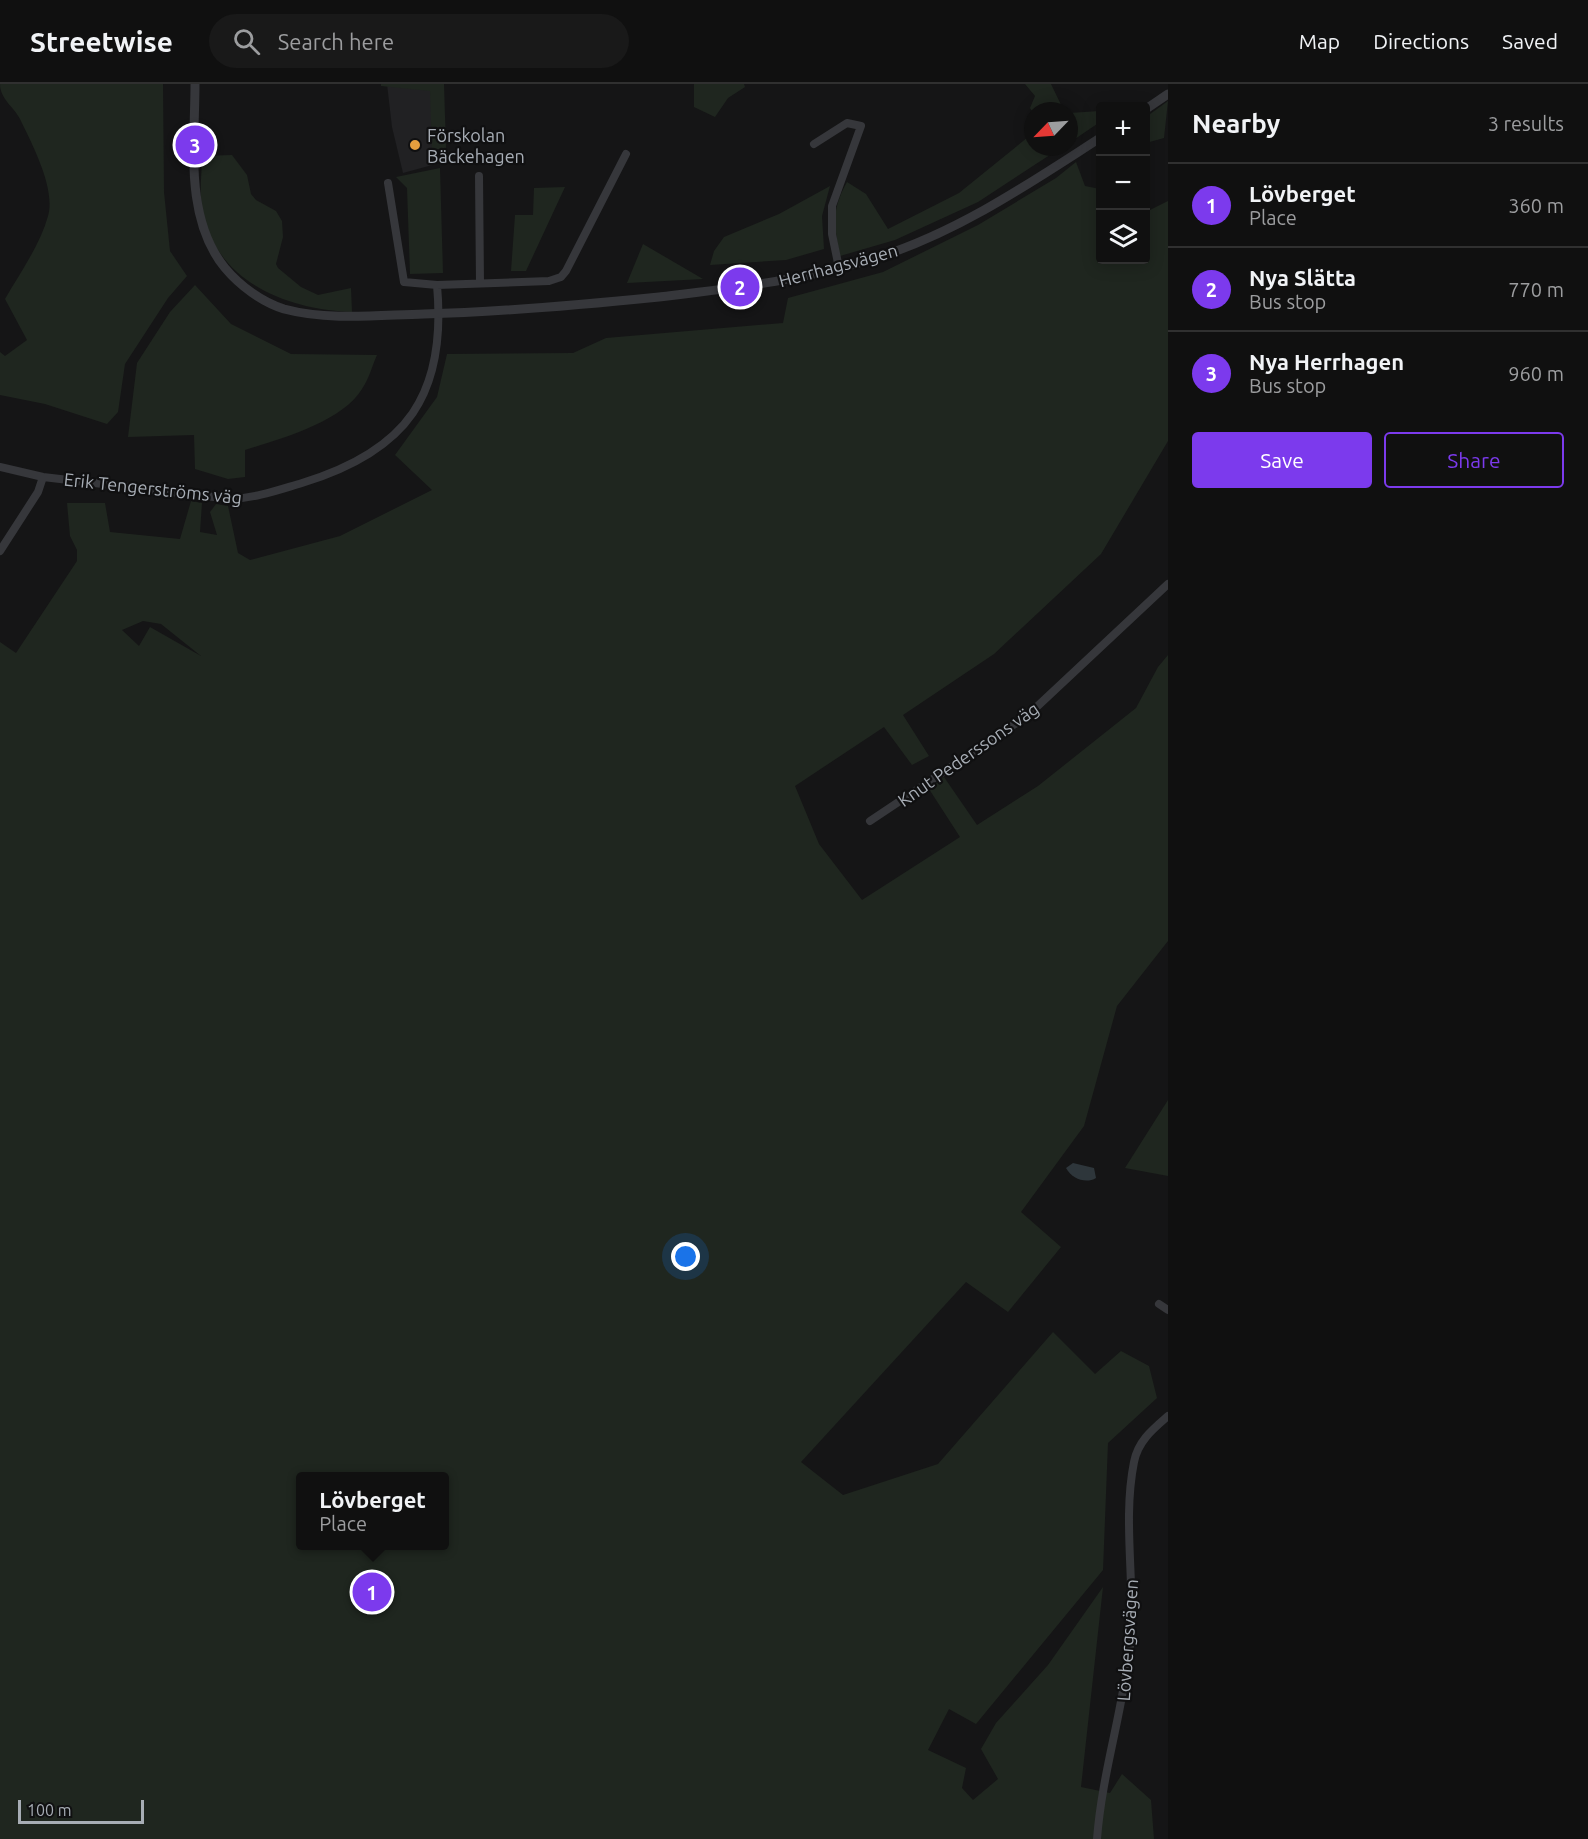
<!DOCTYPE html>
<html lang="en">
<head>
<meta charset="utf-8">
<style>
  body { margin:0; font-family:Ubuntu,sans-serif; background:#191919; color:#f1f3f6 }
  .controls { position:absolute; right:18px; top:18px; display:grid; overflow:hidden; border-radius:6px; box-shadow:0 3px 15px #0003 }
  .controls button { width:54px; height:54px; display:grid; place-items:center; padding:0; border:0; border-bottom:2px solid #303030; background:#101010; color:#f1f3f6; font:30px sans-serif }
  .compass { position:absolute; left:1024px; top:18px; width:54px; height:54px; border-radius:50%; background:#101010; box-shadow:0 3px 15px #0003; rotate:245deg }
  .scale { position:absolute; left:18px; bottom:15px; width:126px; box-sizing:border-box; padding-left:6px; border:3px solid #a7adb5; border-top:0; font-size:16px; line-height:21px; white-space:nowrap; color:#a7adb5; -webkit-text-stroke:4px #101011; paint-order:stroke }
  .you { position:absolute; left:686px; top:1173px; width:21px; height:21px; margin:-15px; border:4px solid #fff; border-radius:50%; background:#1a73e8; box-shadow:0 0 0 9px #1a73e833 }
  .badge { display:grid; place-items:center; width:39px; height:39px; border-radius:50%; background:#7c3aed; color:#fff; font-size:20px; font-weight:700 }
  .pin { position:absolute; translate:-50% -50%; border:3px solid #fff; box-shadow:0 2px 6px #0006 }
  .popup { position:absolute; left:296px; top:1388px; width:153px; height:78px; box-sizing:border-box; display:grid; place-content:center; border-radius:6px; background:#101010; filter:drop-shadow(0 2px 4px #0005); font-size:20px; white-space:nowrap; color:#9c9d9f }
  .popup b { font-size:22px; color:#f1f3f6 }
  .popup::after { content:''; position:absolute; left:50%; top:100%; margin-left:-12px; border:12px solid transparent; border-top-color:#101010 }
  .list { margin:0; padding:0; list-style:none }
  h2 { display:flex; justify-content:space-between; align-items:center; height:78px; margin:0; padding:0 24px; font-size:26px }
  h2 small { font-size:20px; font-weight:400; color:#9c9d9f }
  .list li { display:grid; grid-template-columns:39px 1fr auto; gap:18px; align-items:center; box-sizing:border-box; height:84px; padding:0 24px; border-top:2px solid #303030 }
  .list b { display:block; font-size:22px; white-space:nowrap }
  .list p { margin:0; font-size:20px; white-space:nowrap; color:#9c9d9f }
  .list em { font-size:20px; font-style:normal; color:#9c9d9f }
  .actions { display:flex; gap:12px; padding:18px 24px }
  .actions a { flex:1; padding:14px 0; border:2px solid #7c3aed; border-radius:6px; text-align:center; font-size:21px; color:#7c3aed }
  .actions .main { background:#7c3aed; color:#fff }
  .icon { flex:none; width:33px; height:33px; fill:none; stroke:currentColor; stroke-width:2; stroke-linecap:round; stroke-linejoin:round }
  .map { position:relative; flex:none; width:1168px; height:1755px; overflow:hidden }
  header { display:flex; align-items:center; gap:36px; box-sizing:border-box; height:84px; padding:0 30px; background:#101010; border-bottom:2px solid #303030 }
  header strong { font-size:28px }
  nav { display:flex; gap:33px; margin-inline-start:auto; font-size:21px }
  .search { width:420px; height:54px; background:#191919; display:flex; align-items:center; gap:15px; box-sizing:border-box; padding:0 21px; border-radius:33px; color:#9c9d9f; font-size:22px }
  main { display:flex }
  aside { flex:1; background:#101010 }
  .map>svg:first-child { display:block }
  .built { fill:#212123 }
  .green { fill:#1f261f; fill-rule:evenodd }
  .water { fill:#2e363b }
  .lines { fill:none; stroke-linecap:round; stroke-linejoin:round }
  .minor { stroke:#36373b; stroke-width:8 }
  .tertiary { stroke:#36373b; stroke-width:9 }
  .poi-dot { fill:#e59e3e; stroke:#101011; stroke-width:2 }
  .labels { text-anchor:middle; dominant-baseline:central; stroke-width:4.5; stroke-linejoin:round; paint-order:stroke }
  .poi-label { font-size:18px; fill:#a7adb5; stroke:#101011; text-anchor:start }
  .street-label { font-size:18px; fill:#a7adb5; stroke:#101011 }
</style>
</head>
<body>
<header>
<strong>Streetwise</strong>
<div class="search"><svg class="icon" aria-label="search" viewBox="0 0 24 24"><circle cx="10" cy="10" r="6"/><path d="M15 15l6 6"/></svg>Search here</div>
<nav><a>Map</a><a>Directions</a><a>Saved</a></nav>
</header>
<main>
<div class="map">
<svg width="1168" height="1755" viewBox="0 0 1168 1755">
  <rect width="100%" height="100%" fill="#151516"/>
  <path class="built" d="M387 0H430L436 80 403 89 392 43Z"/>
  <path class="green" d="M0 0H163L164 108 170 167 187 192 168 214 125 280 118 328 107 340 45 320 0 311V268L5 272 27 256 5 215C20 189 40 161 48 132 56 105 32 60 20 35 14 23 0 15 0 0Z
    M381 0H444L446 64 432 66 430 7 381 2Z
    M694 0H744L745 3 728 14 715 33 694 23Z
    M1025 0H1051L1064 27 1033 29 1030 24 1035 12Z
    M1168 17 1164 54 1146 59V33Z
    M1100 27V38L1069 59V29Z
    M1033 49V63H1062L978 118 895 156 840 172C834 140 831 127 847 98L866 110 888 145 959 109Z
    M232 71 247 91 251 110 256 116 276 127 282 137 283 153 276 180 278 184 301 203 318 211 351 204 352 228C282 226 207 193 201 114 200 100 202 86 202 72Z
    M1076 78 1085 102 1100 105V176H1146V123L1148 127 1168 117V357L1101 470 994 570 903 631 929 672 912 681 884 643 795 702 819 760 862 816 960 753 929 705 944 693 977 741 1038 702 1136 624 1158 583 1168 571V857L1117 922 1084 1042 1021 1128 1061 1163 1008 1228 966 1198 801 1378 843 1411 938 1380 1053 1248 1095 1290 1121 1267 1149 1282 1157 1314 1108 1359 1103 1486 976 1640 949 1625 928 1666 966 1684 962 1704 973 1716 998 1695 981 1665 996 1639 1048 1581 1103 1503 1081 1703 1110 1709 1122 1690 1151 1716 1154 1755H0V558L16 569 77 477V466L70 452 67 419H105L110 448 180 455 191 417 202 419 200 448 217 451 210 428 216 420 228 422 238 469 250 476 340 452 432 406 395 371 437 313 447 270 573 269 606 254 783 239 788 214 883 188 978 141 1056 94ZM143 537 161 540 201 572 150 543 139 562 122 546ZM300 1392H444V1462H300Z
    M440 84 443 189 410 190 407 104 396 93Z
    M830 102 822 132 824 165 786 176 710 181 714 167 724 153 779 130Z
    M565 103 526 187H511L515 131H533L534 104Z
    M643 160 703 195 627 199Z
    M195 201 231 240 291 270 377 271C372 282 369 295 362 305 342 338 280 355 245 366V393L228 395 195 385 194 351 128 353 137 279 170 228Z
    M1168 1016V1092L1125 1084Z"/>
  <path class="water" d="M1073 1079 1094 1084 1096 1094C1086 1100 1072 1095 1066 1084Z"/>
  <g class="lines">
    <path class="minor" d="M814 60 847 39 861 42 832 122V150L839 184
      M479 92 480 199
      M388 99 404 198 437 201 549 197 561 193 566 187 626 70
      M0 383 43 393 231 415C256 414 278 406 302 399 407 367 447 311 437 201
      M0 467 38 408 43 393
      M870 737 1027 632 1168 500
      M1159 1220 1168 1226
      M1097 1755C1102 1689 1123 1627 1130 1561 1136 1501 1122 1438 1134 1378 1138 1357 1153 1345 1168 1332"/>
    <path class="tertiary" d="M195 0C195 60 184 134 225 184 240 202 262 218 284 225 329 237 379 231 424 230 503 228 580 221 659 213 734 204 807 196 879 173 960 147 1030 99 1100 54
      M1146 25 1168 10"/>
  </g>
  <circle class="poi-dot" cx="415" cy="61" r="6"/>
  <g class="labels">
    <g class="poi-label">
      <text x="427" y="51">Förskolan<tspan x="427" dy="21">Bäckehagen</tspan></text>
    </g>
    <g class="street-label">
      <text transform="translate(838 181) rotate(-15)">Herrhagsvägen</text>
      <text transform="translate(153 404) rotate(6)">Erik Tengerströms väg</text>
      <text transform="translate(968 670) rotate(-35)">Knut Pederssons väg</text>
      <text transform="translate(1127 1556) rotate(-86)">Lövbergsvägen</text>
    </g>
  </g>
</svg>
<div class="controls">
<button>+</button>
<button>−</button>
<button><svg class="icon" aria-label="layers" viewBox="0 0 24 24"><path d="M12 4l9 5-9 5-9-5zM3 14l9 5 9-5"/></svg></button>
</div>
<svg class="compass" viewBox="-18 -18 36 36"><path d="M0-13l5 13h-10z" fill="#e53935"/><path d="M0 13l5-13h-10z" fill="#9c9d9f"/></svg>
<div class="scale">100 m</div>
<div class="you"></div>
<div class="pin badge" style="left:372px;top:1508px">1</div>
<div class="popup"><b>Lövberget</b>Place</div>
<div class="pin badge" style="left:740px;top:203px">2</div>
<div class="pin badge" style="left:195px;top:61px">3</div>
</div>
<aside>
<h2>Nearby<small>3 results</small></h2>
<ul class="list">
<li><span class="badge">1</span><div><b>Lövberget</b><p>Place</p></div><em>360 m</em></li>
<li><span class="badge">2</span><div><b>Nya Slätta</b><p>Bus stop</p></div><em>770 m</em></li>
<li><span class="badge">3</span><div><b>Nya Herrhagen</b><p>Bus stop</p></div><em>960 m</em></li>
</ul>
<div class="actions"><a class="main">Save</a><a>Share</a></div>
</aside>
</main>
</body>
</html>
